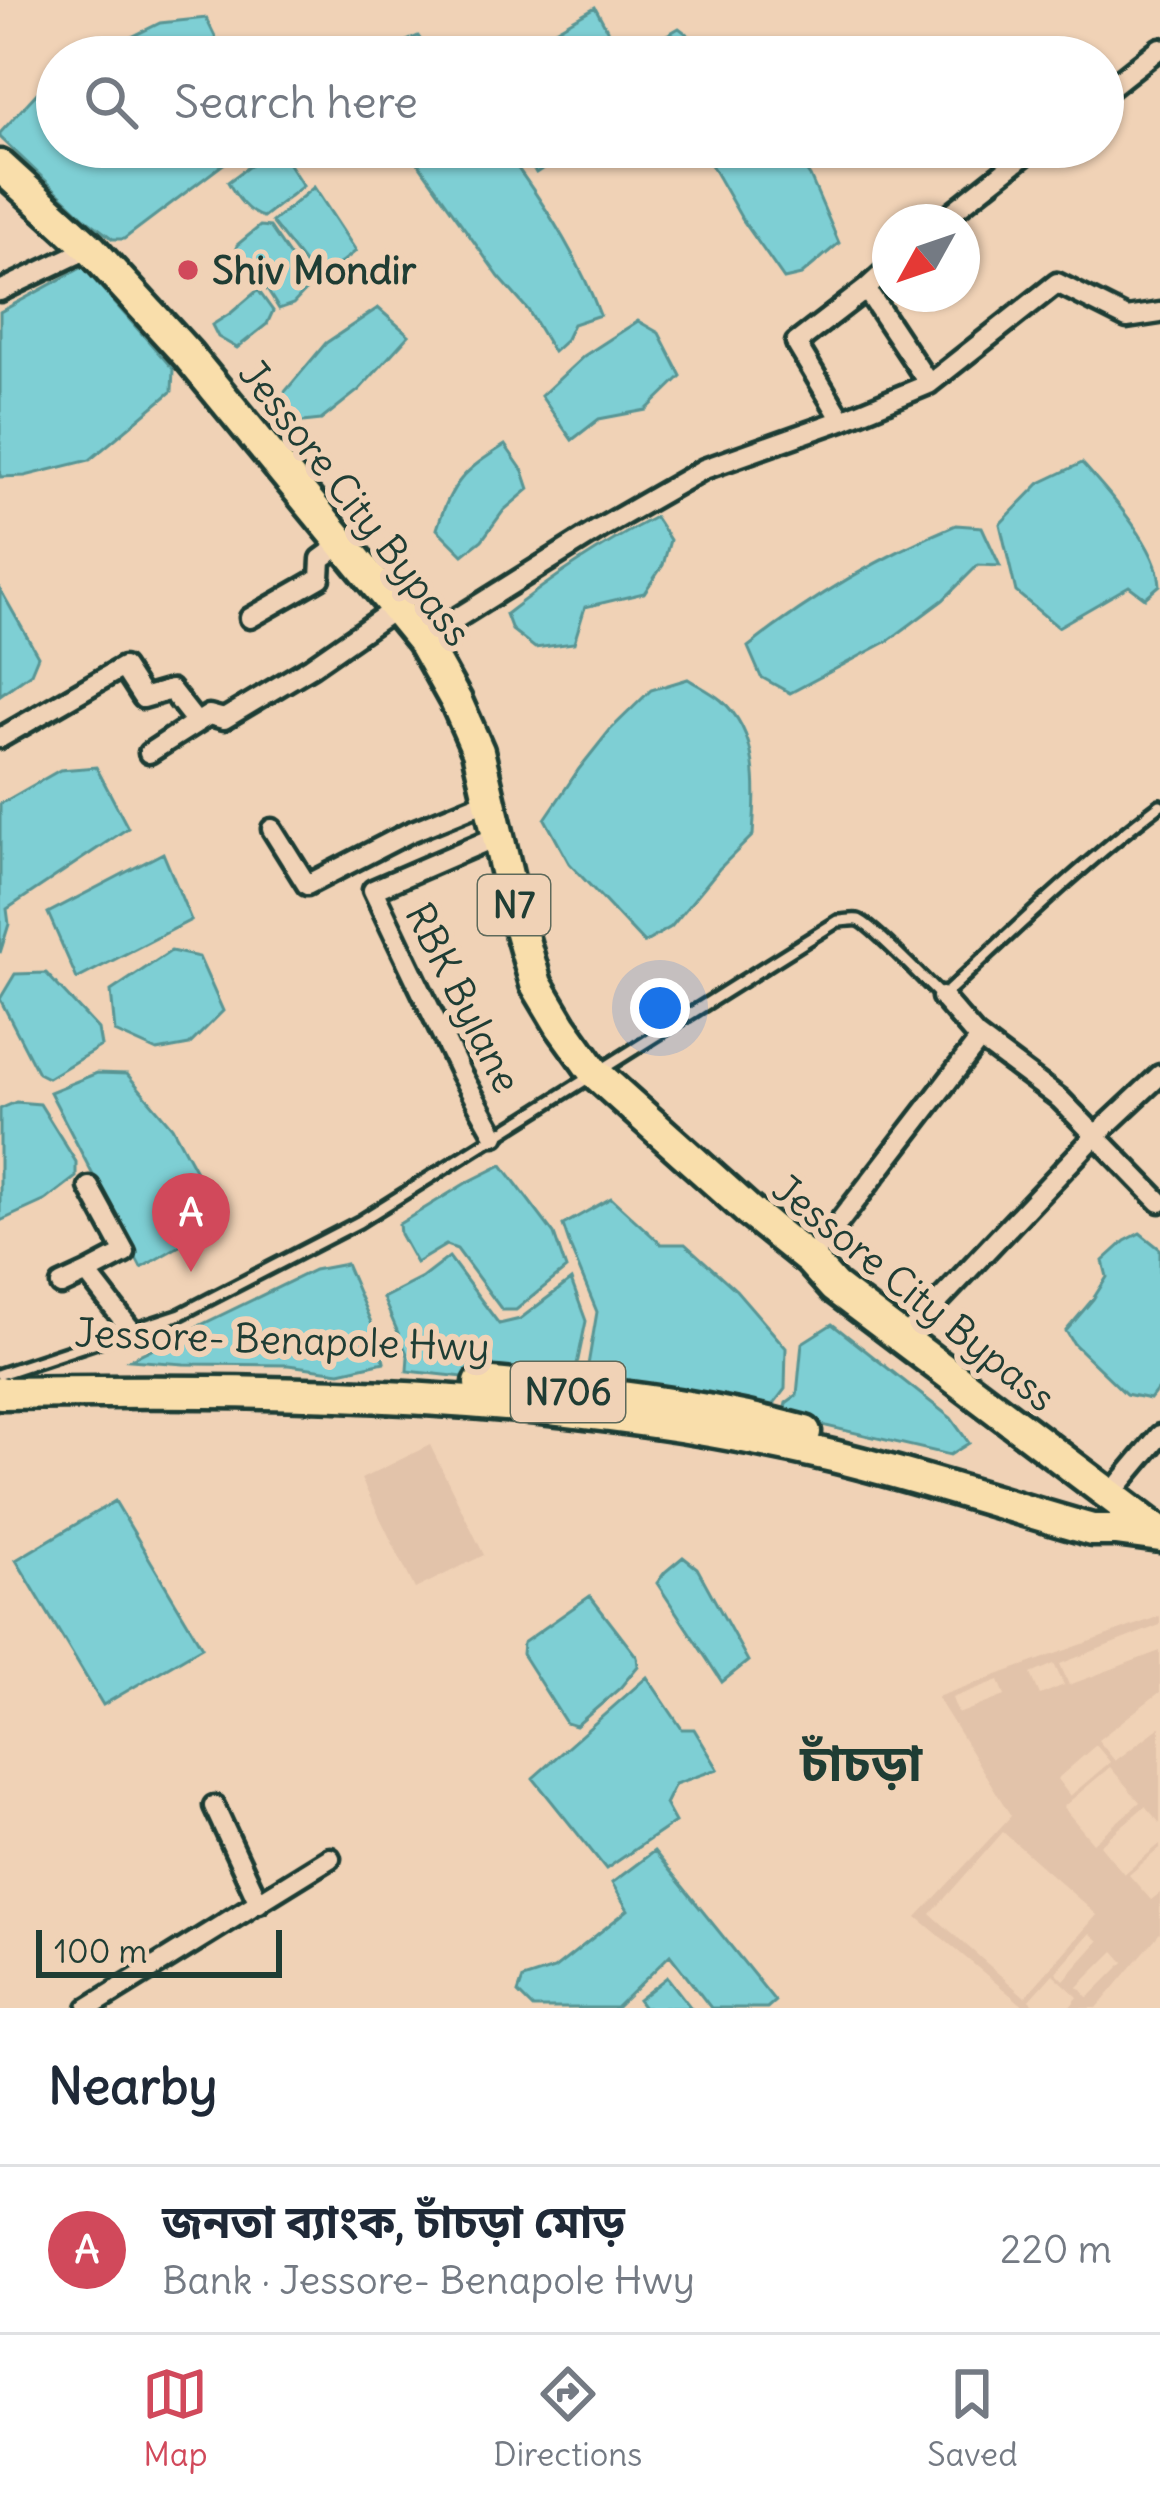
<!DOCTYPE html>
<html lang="en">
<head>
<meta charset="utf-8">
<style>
  body { margin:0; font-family:Delius,"Noto Sans Bengali",sans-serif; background:#f2f2f3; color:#1f2937 }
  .compass { position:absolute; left:872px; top:204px; width:108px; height:108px; border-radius:50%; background:#fff; box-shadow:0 3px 9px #0004; rotate:230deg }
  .scale { position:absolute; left:36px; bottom:30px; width:246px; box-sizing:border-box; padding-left:12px; border:6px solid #1f3d34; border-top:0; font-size:33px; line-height:42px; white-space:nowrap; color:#1f3d34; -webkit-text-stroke:9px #f0d2b6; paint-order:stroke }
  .you { position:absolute; left:660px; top:1008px; width:42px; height:42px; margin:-30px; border:9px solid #fff; border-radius:50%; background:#1a73e8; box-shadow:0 0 0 18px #1a73e833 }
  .badge { display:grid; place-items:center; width:78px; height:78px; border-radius:50%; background:#d1495b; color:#fff; font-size:39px; font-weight:700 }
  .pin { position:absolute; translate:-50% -99px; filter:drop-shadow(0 3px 6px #0008) }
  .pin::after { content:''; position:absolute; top:63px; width:42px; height:36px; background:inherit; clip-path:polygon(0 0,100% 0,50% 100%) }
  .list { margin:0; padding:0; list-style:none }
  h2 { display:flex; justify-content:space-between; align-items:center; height:156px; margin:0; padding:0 48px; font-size:51px }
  h2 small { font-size:39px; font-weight:400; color:#747a83 }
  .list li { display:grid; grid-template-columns:78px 1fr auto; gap:36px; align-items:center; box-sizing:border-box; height:168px; padding:0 48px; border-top:3px solid #e0e1e3 }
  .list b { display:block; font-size:45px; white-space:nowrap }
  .list p { margin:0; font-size:39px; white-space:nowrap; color:#747a83 }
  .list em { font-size:39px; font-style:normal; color:#747a83 }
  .icon { flex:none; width:66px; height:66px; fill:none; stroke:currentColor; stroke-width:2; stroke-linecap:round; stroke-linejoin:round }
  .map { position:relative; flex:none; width:1160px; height:2008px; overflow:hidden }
  .search { position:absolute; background:#fff; box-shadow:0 3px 9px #0004; left:36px; right:36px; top:36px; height:132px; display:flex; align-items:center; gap:30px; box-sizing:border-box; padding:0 42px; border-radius:66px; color:#747a83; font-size:45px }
  .sheet { height:324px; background:#fff }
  nav { display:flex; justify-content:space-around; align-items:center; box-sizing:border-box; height:168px; border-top:3px solid #e0e1e3; background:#fff; font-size:33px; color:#747a83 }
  nav a { display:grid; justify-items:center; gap:6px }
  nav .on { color:#d1495b }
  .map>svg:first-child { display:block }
  .built { fill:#e2c3aa; fill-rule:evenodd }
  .water { fill:#7ecfd4; stroke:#589594; stroke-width:3 }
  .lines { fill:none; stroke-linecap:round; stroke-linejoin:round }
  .service-casing { stroke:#1f3d34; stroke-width:18 }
  .minor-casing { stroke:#1f3d34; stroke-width:27 }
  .trunk-casing { stroke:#1f3d34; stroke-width:39 }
  .service { stroke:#f0d2b6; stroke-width:9 }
  .minor { stroke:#f0d2b6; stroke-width:18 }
  .trunk { stroke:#f9deab; stroke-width:30 }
  .poi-dot { fill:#d1495b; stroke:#f0d2b6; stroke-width:4.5 }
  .labels { text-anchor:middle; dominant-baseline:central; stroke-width:12; stroke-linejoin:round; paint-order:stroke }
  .shield { fill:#f0d2b6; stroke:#5e6a5b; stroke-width:3 }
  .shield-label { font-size:36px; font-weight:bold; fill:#1f3d34 }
  .poi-label { font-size:39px; font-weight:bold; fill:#1f3d34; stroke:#f0d2b6; text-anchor:start }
  .street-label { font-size:39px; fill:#1f3d34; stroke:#f0d2b6 }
  .district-label { font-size:51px; font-weight:bold; fill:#1f3d34; stroke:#f0d2b6 }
</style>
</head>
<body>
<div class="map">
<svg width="1160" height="2008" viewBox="0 0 1160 2008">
  <rect width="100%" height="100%" fill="#f0d2b6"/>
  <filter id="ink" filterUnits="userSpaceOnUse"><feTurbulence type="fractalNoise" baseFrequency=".00833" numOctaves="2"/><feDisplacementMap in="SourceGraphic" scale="24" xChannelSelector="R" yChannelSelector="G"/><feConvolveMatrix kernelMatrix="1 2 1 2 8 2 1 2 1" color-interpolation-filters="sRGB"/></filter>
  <g filter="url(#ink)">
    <path class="built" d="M430 1445 484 1555 415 1589 361 1479Z
      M1160 1616V1625L1060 1664 1069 1685 1160 1651V1692L1098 1740 1115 1761 1160 1727V1823L1145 1806 1100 1845 1124 1874 1160 1844V1848L1129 1875 1151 1900 1160 1893V1933L1097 2008H1069L1078 1997 1053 1974 1030 2000 1038 2008H1026L917 1917 1011 1816 937 1697ZM1054 1664 1064 1685 1040 1695 1031 1674ZM999 1680 1005 1696 958 1714 952 1698ZM1096 1745 1110 1762 1070 1796 1057 1779ZM1110 1767 1140 1802 1093 1843 1063 1807ZM1003 1832 1097 1915 1025 1997 931 1914ZM1090 1933 1099 1941 1064 1980 1056 1972ZM1114 1951 1124 1962 1088 1998 1078 1987Z"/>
    <path class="water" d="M595 7 619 52 656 41 679 28 717 57H508Z
      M206 18 225 57H91L160 23Z
      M418 36 433 57H379L395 46Z
      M57 80V147H246L124 239H113L86 219 0 137V133L38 92Z
      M414 147H502C541 198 578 256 600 315L573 324 565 341 553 352 528 310 499 277 411 153Z
      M520 147H576L536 173Z
      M701 147H790L810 176 839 243 801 275 784 279 742 219Z
      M272 149 285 158 303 186 263 217C246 212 236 196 228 182Z
      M314 187 356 251 327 274 311 272 272 222Z
      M260 226 270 227 310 286 293 304 279 309 261 280 237 250V245Z
      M83 267 173 369 172 391 90 460 25 476 0 477V312Z
      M258 290 273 311 267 324 237 348 218 337 212 325 231 313Z
      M378 308 409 335 359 390 321 420 294 423 273 401 284 393 326 343Z
      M638 321 659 333 681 376 646 410 599 419 572 440 541 396 584 356Z
      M505 445 523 471 529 489 504 510 482 540 463 555 437 529C451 482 465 470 505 445Z
      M1082 463C1107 491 1158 546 1160 585L1145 598 1129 586 1058 627 1016 592 1000 524 1040 483Z
      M655 517 670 540 663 565 644 593 585 607 574 643 535 648 512 630 506 614C553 577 602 545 655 517Z
      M956 525 982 527 1000 566 978 565 943 600 888 641 790 693 761 677 748 647C812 597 881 556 956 525Z
      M0 589 38 656 31 673 0 695Z
      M688 679C699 686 711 692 721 700 760 733 756 789 753 835L719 869 671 927 644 943 569 863 545 819 579 769 610 730 651 690Z
      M96 767 128 828 7 909 9 924 0 953V804L60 770Z
      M163 853 191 920 77 979 48 913Z
      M171 951 199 957 223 1011 189 1045 157 1051 115 1032 111 991Z
      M46 973 98 1029 101 1046 48 1078 38 1073 0 999 15 974Z
      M97 1073 127 1074 172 1127 223 1221 141 1268 50 1092Z
      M16 1102 40 1104 76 1162V1177L46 1200 0 1221V1109Z
      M502 1165 554 1234 566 1269 516 1310H502L457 1249 446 1245 416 1263 400 1234 399 1224 466 1183Z
      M611 1198 661 1244H685L736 1290 786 1348 785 1389 775 1402 773 1414 585 1383 597 1312 571 1249 563 1225Z
      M1140 1233 1160 1249V1386L1150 1399 1126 1394 1074 1344 1066 1331 1093 1299 1107 1277 1103 1261 1125 1241Z
      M449 1257 499 1324 520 1319 571 1280 586 1321 574 1379 473 1378 407 1371 408 1356 383 1298 422 1278Z
      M346 1264 379 1341 384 1362 340 1372 288 1365 184 1364 129 1360 314 1270Z
      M832 1324 951 1418 969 1443 950 1455 783 1416 786 1403 797 1395 802 1343Z
      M115 1501 202 1647 103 1705 16 1560Z
      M683 1557 697 1568 748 1661 722 1682 657 1583 665 1572Z
      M590 1596 637 1657 638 1666 620 1688 576 1726 566 1723 522 1654 523 1643Z
      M647 1677 682 1729H694L718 1769 675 1784 665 1804 675 1822 606 1869 533 1778Z
      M654 1851 775 2001 767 2008H711L670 1955 616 2008H533L518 1993 523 1979 554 1969 628 1910 612 1883Z
      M667 1977 691 2008H644L638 2000Z"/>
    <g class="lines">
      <g class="service-casing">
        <path id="service" d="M0 1374 181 1314 359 1222 838 921C843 921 853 919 858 920 869 922 928 984 942 997 1013 931 1083 863 1160 805"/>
      </g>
      <g class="minor-casing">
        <path id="minor" d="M1103 93 1160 48
          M940 222 1035 147
          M0 291 90 248
          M929 384 1057 283 1127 318 1160 313
          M842 420 796 343 866 289
          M250 618 320 578 321 559 343 543
          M422 640 601 528 704 469 842 420 929 384 866 289 890 267
          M0 738 123 667 143 698 171 690 196 722 149 753 209 715 224 719 311 667 396 608
          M272 829 307 885 408 833 489 800
          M942 997 976 1036 1060 1099 1160 1202
          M495 1135 461 1074 373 890 498 836
          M810 1260 980 1039
          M87 1273 125 1253 89 1187
          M61 1285 87 1273 131 1330
          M903 1339 1096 1135 1160 1075
          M1109 1496 1160 1435
          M214 1806 259 1903
          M88 2008 330 1858"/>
      </g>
      <g class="trunk-casing">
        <path id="trunk" d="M0 166 90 248 187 354 422 640 456 701 478 751 518 922 536 984 561 1026 594 1072 750 1212 810 1260 834 1287 1160 1533
          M480 1383C589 1392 700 1403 805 1432
          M0 1393C277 1389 557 1391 828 1455 917 1476 1004 1505 1092 1530H1116L1160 1536"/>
      </g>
      <use href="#service" class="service"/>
      <use href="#minor" class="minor"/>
      <use href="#trunk" class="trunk"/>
    </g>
  </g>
  <circle class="poi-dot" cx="188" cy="270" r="12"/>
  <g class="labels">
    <g class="shield">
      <rect x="478" y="875" width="72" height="60" rx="9"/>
      <rect x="511" y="1362" width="114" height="60" rx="9"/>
    </g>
    <g class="shield-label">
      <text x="514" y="905">N7</text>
      <text x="568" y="1392">N706</text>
    </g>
    <g class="poi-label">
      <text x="212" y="270">Shiv Mondir</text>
    </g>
    <g class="street-label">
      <text transform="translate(355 503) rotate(52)">Jessore City Bypass</text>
      <text transform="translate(463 998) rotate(63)">RBK Bylane</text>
      <text transform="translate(914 1293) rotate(39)">Jessore City Bypass</text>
      <text transform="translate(282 1340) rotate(2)">Jessore- Benapole Hwy</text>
    </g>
    <g class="district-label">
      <text x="861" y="1763">চাঁচড়া</text>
    </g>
  </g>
</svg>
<svg class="compass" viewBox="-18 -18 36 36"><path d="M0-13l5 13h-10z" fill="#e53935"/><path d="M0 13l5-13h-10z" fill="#747a83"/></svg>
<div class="scale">100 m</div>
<div class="you"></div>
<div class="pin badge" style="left:191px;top:1272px">A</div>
<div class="search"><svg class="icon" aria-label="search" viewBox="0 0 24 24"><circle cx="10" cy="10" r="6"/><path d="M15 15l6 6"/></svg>Search here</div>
</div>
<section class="sheet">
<h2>Nearby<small></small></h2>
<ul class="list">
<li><span class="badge">A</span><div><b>জনতা ব্যাংক, চাঁচড়া মোড়</b><p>Bank · Jessore- Benapole Hwy</p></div><em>220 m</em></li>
</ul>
</section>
<nav>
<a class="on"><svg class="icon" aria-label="map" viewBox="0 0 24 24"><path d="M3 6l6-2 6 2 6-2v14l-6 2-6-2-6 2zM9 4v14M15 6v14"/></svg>Map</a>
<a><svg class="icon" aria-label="directions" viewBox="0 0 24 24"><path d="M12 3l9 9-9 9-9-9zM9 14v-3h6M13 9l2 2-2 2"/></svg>Directions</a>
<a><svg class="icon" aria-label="saved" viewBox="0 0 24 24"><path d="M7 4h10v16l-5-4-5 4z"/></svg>Saved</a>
</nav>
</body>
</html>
